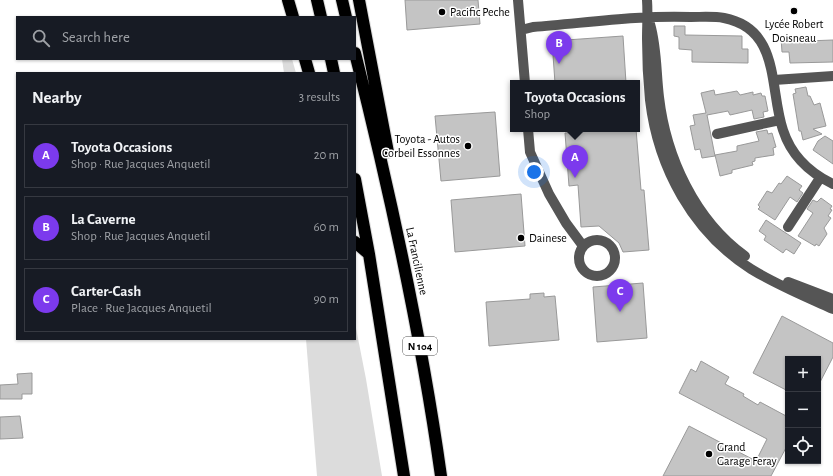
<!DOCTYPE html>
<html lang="en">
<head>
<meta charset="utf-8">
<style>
  body { margin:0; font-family:"Alegreya Sans",sans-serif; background:#242831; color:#f1f3f6 }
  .controls { position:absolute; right:12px; bottom:12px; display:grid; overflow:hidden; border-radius:0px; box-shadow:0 1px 3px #0004 }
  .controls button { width:36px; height:36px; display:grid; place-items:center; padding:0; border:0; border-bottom:1px solid #363941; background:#171b24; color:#f1f3f6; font:20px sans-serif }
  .you { position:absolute; left:534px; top:172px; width:14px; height:14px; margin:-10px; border:3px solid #fff; border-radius:50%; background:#1a73e8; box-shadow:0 0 0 6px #1a73e833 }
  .badge { display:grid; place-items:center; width:26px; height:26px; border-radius:50%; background:#7c3aed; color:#fff; font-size:13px; font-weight:700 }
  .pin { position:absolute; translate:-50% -33px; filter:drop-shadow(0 1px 2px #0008) }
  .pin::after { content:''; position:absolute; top:21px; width:14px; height:12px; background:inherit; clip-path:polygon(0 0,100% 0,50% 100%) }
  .popup { position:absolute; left:510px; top:80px; width:130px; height:52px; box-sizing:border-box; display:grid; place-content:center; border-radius:0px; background:#171b24; filter:drop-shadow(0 1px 3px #0005); font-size:13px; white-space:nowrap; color:#9ea1a6 }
  .popup b { font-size:15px; color:#f1f3f6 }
  .popup::after { content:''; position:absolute; left:50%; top:100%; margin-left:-8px; border:8px solid transparent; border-top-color:#171b24 }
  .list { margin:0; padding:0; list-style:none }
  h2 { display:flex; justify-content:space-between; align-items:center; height:52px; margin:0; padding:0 16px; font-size:17px }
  h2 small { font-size:13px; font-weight:400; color:#9ea1a6 }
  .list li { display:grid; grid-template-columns:26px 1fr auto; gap:12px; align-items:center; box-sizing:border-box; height:64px; margin:0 8px 8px; padding:0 8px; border:1px solid #363941; border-radius:0px }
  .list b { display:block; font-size:15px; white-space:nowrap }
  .list p { margin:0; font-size:13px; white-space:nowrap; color:#9ea1a6 }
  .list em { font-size:13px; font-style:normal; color:#9ea1a6 }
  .icon { flex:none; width:22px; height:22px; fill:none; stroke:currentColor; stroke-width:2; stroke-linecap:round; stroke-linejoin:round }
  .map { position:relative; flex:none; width:833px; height:476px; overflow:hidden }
  .search { position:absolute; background:#171b24; box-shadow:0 1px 3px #0004; left:16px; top:16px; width:340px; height:44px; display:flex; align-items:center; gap:10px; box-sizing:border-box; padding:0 14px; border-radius:0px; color:#9ea1a6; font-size:15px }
  .panel { position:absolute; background:#171b24; box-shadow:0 1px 3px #0004; left:16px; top:72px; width:340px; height:268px; border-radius:0px }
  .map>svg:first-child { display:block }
  .green { fill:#dcdcdc }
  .building { fill:#c4c4c4; stroke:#999 }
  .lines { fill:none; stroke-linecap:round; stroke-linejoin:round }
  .highway-casing { stroke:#dbdbdb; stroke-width:14 }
  .minor { stroke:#555; stroke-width:10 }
  .highway { stroke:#000; stroke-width:12 }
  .poi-dot { fill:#000; stroke:#fff; stroke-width:1.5 }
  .labels { text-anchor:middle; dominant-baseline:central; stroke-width:3; stroke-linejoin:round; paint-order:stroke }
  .shield { fill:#fff; stroke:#4c4c4c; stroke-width:1 }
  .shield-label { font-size:11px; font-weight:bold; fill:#000 }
  .poi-label { font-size:12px; fill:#000; stroke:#fff; text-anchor:start }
  .street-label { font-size:12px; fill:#000; stroke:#fff }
</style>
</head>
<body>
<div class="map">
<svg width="833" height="476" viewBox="0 0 833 476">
  <rect width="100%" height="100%" fill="#fff"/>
  <path class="green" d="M282 59H292L296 73H284Z
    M355 323 366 379 382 476H317L306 339H355Z"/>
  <path class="building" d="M405 0H478L480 24 407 30Z
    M674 26H685V35L742 36V49H748V63L692 62V50L679 49V37L674 36Z
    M623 36 626 83H555L552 41Z
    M806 37V41L833 40V62L790 63 789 52H782L781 38Z
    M806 87 808 96H810L814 105 820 103 826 126 813 129 822 134 803 140 801 131H799L793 94 796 93 795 89Z
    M714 90 715 95 737 91 740 95 753 92V95L761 93 762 96H765L768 111 763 112 764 117 754 119 752 110 730 115 728 111 707 115 715 156 702 158 700 149 695 150 690 126 695 125 693 115 706 113 701 93Z
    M495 112 500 176 441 181 435 116Z
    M616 129H636L641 190H644L649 250 623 252 619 243 599 226 581 227 578 185 569 186 565 133Z
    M767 130 768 134 772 133 776 147 773 148 774 155 755 158V161L752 162 753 165 732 170V173L720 176 715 155 737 151V146L759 141 756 132Z
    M825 136 833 141V164L813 150 818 141Z
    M787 176 802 186 799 190 803 193 797 202 790 197 775 220 758 209 760 207 758 205 767 191 772 193 779 183 781 184Z
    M521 194 525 246 455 252 451 200Z
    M821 198 832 206 830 209 832 210 828 216 831 218 824 228 827 234 819 246 816 244 815 246 798 236 813 213 807 209 813 200 817 202Z
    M766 220 801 243 794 254 786 249 783 253 764 240 766 236 759 231Z
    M643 283 647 338 597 342 593 287Z
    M544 293V297L555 296 559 340 489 346 486 302 530 299V294Z
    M782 316 833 343V357L818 386V359H788V391L753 373Z
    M701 361 729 377 725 384 744 394 743 396 758 405 760 402 788 417V444L771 476H663L689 426 756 461 767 439 679 393 691 369 696 372Z
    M32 373V394H22V399H0V385L18 384 17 374Z
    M20 416 23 438 0 439V417Z"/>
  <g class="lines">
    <g class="highway-casing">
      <path id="highway" d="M288 0 293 17
        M317 0 321 17
        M342 0 346 17
        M359 0 388 152
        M355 53C390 192 421 333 441 476
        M305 59 309 73
        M331 59 334 73
        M355 179 369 254 404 476
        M355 242 369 254"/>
    </g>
    <path class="minor" d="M518 0 525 83
      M647 0C648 13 647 26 647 39 647 60 648 80 650 100 658 168 693 232 751 269 777 285 806 297 833 309
      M650 24C657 48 656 73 659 97 666 157 695 220 745 256
      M521 30 533 27C586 23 639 15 691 17 702 17 714 16 724 18 781 29 769 89 783 130 791 155 810 173 833 184
      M774 80 833 76
      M528 129 530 152 549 194 566 223 583 246
      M717 134 780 120
      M788 227 820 178
      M579 258a18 18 0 1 1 36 0a18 18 0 1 1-36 0Z
      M788 282 833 299"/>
    <use href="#highway" class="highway"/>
  </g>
  <g class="poi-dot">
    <circle cx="794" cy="11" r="4"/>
    <circle cx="442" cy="12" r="4"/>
    <circle cx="468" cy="146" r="4"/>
    <circle cx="521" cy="238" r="4"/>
    <circle cx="709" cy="454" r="4"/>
  </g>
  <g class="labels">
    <rect class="shield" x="403" y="337" width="34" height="18" rx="3"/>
    <g class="shield-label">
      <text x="420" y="346">N 104</text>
    </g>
    <g class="poi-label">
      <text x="450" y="12">Pacific Peche</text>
      <text x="794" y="24" text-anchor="middle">Lycée Robert<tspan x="794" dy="14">Doisneau</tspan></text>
      <text x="460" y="139" text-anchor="end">Toyota - Autos<tspan x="460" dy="14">Corbeil Essonnes</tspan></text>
      <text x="529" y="238">Dainese</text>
      <text x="717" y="447">Grand<tspan x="717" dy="14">Garage Feray</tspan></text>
    </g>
    <g class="street-label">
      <text transform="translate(417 261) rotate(78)">La Francilienne</text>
    </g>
  </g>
</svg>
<div class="controls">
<button>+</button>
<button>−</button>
<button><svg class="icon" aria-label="locate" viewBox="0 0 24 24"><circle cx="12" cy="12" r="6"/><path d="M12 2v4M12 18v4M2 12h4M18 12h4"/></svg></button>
</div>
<div class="you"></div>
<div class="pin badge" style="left:575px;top:178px">A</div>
<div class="popup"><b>Toyota Occasions</b>Shop</div>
<div class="pin badge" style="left:559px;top:64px">B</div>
<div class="pin badge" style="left:620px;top:312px">C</div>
<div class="search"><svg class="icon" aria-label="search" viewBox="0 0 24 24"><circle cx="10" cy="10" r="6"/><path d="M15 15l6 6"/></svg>Search here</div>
<section class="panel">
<h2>Nearby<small>3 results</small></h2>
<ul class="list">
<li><span class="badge">A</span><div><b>Toyota Occasions</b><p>Shop · Rue Jacques Anquetil</p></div><em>20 m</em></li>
<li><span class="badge">B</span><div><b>La Caverne</b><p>Shop · Rue Jacques Anquetil</p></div><em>60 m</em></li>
<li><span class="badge">C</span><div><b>Carter-Cash</b><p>Place · Rue Jacques Anquetil</p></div><em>90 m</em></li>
</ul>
</section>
</div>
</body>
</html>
